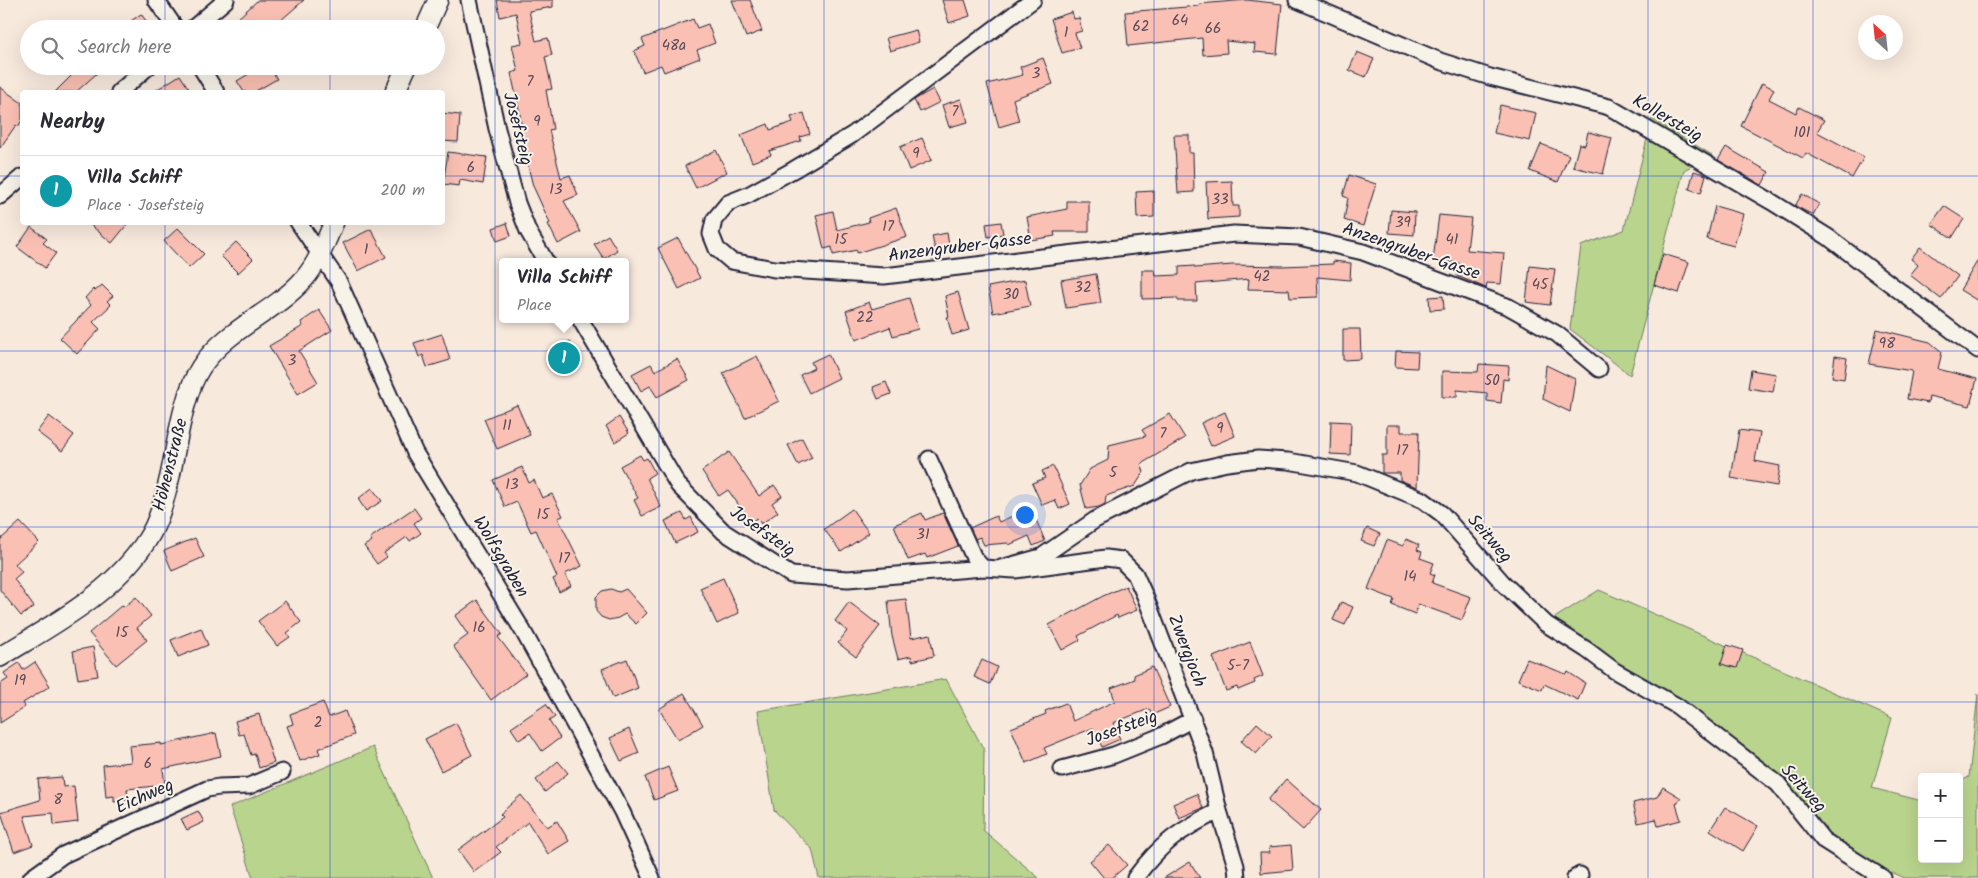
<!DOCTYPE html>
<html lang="en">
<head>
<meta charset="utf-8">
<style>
  body { margin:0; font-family:Kalam,sans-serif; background:#f2f2f3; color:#2b2b33 }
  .controls { position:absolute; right:15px; bottom:15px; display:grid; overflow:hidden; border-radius:5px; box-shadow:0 5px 20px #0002 }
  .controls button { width:45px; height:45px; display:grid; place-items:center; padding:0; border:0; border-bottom:1px solid #e1e1e2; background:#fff; color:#2b2b33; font:25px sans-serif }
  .compass { position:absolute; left:1858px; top:15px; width:45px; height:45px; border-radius:50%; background:#fff; box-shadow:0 5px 20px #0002; rotate:333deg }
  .you { position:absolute; left:1024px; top:514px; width:18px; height:18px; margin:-12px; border:4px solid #fff; border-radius:50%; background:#1a73e8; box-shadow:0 0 0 8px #1a73e833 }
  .badge { display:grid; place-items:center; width:32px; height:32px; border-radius:50%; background:#1a73e8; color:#fff; font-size:16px; font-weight:700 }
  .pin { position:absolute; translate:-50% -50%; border:2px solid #fff; box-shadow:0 1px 5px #0006 }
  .popup { position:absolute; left:499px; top:258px; width:130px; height:65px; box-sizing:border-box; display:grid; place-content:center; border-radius:5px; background:#fff; filter:drop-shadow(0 1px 4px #0005); font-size:16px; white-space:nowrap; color:#7c7c81 }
  .popup b { font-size:19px; color:#2b2b33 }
  .popup::after { content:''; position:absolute; left:50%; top:100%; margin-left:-10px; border:10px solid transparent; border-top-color:#fff }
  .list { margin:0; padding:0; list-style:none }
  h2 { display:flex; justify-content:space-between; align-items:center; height:65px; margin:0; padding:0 20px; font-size:21px }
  h2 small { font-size:16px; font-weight:400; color:#7c7c81 }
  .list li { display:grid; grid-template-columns:32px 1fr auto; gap:15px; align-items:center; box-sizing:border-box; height:70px; padding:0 20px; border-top:1px solid #e1e1e2 }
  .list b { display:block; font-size:19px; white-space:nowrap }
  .list p { margin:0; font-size:16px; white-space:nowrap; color:#7c7c81 }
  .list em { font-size:16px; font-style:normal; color:#7c7c81 }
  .icon { flex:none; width:28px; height:28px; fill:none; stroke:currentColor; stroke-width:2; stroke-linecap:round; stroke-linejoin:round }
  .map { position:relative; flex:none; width:1978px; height:878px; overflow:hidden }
  .search { position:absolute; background:#fff; box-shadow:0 5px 20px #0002; left:20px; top:20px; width:425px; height:55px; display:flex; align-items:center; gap:12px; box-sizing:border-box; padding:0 18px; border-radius:28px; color:#7c7c81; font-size:19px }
  .panel { position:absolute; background:#fff; box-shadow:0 5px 20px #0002; left:20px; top:90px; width:425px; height:135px; border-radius:5px }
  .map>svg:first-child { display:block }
  .green { fill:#b9d48c; stroke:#6e7b64 }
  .building { fill:#fac0b3; stroke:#22223b }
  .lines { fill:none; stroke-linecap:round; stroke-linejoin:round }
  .minor-casing { stroke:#22223b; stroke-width:19 }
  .tertiary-casing { stroke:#22223b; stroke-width:22 }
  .minor { stroke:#f7f3e8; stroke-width:15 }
  .tertiary { stroke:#f7f3e8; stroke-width:19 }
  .grid { fill:none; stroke:#1d4ed8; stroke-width:1; stroke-opacity:0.55 }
  .labels { text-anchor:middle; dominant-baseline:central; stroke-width:4; stroke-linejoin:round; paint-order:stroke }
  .number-label { font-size:15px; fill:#584a59 }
  .street-label { font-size:18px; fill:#22223b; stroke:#f7f3e8 }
</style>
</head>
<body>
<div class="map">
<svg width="1978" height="878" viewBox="0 0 1978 878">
  <rect width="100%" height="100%" fill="#f8e9dd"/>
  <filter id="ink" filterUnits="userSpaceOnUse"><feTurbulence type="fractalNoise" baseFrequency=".02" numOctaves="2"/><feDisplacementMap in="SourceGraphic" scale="10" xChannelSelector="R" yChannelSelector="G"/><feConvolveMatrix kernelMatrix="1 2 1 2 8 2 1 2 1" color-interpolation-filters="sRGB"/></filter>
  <g filter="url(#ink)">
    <path class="green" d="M1652 119 1712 155 1684 170 1630 375 1570 329 1581 246 1624 230Z
      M1599 590 1892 718 1872 788 1922 801V859H1959V782L1969 777 1978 694V878H1905L1827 845 1784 792 1670 703 1545 624Z
      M946 679 984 750 983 830 1039 878H819L812 849 774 810 758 711Z
      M373 747 433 878H253L230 807Z"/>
    <path class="building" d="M258 0H304L272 28 265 20 256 29H226Z
      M497 0H553V7L529 11 536 41 548 38 552 55 545 57 552 89 546 90 553 129 549 130 561 178 570 175 578 195 564 201 581 232 558 244 548 224 550 223 533 186 524 150 520 114 511 73 518 71 512 45 522 43 516 13 500 17Z
      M732 0H750L762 31 746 37Z
      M942 0H965L970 16 949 23Z
      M1247 0 1282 4 1277 54 1254 52 1255 44 1226 41 1227 53 1203 55 1202 38 1128 46 1125 12 1199 6V4Z
      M1072 12 1074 19 1079 18 1082 31 1075 33 1080 48 1062 53 1051 19Z
      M141 14 152 29H119Z
      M693 19 697 28 708 24 715 43 697 50 700 58 664 72 661 65 643 72 634 51 645 46 642 39Z
      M916 30 919 42 890 51 886 38Z
      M1357 52 1374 59 1366 77 1349 70Z
      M1043 58 1053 84 1013 99 1019 121 999 127 987 84 1023 75 1020 67Z
      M81 66H105L76 92H55Z
      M262 66H269L277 79 254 92H244L237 81Z
      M180 75 191 92H153Z
      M1762 83 1774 89 1769 99 1796 113 1799 107 1824 120 1817 132 1864 157 1852 178 1806 153 1803 158 1741 126Z
      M0 87 22 103V120L18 127 16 125 0 148Z
      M933 89 940 102 920 112 914 100Z
      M961 99 968 122 949 127 942 105Z
      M1500 105 1536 113 1530 141 1494 133Z
      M442 113 460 115 458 142 442 141Z
      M804 113 810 134 800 137 801 141 769 151 771 155 752 162 741 135 768 124 770 130 793 122 791 117Z
      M1588 132 1612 138 1603 174 1573 167 1579 144 1585 145Z
      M1174 135H1189V153H1193L1194 192 1178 193Z
      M922 138 932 160 909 170 900 147Z
      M1541 144 1569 155 1558 182 1530 171Z
      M1726 147 1769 172 1762 185 1718 160Z
      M716 150 727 172 696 188 685 166Z
      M448 152 487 157 483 184 460 180 459 186 443 184Z
      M1694 171 1706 175 1701 193 1689 189Z
      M1349 175 1376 184 1363 226 1344 220 1348 198 1343 196Z
      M1232 181 1233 206H1239V217L1208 219 1206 182Z
      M1154 191V217L1137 218 1136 192Z
      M1802 194 1819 204 1813 215 1795 206Z
      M1067 201H1089V232H1054L1055 236 1031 240 1027 217 1067 209Z
      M1715 206 1743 214 1734 246 1707 239Z
      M1944 206 1964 219 1952 238 1931 224Z
      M896 208 907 237 857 253V250L833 255 832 247 824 249 816 215 833 211 837 230 869 222 868 218Z
      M1391 210 1415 212 1414 235 1389 233Z
      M1439 215 1471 218 1467 250 1504 253 1501 284 1487 283 1486 288 1457 276 1459 263 1433 260Z
      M87 222H129L112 243Z
      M1001 222 1003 234 988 237 986 224Z
      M507 223 511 236 497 241 493 228Z
      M31 227 47 239 43 243 56 253 45 268 17 247Z
      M178 228 204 254 189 268 164 241Z
      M371 229 386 257 358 271 343 243Z
      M947 233 950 252 936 255 932 236Z
      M608 235 617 250 604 259 594 244Z
      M678 238 700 278 679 289 658 248Z
      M236 242 253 259 238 273 221 256Z
      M1920 247 1958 276 1941 299 1910 275 1918 265 1911 259Z
      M1663 254 1689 262 1679 293 1654 285Z
      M1978 260V301L1960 290Z
      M1333 261 1351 263 1350 280 1317 277 1318 297 1290 298 1289 290 1248 289 1249 279 1196 284 1197 301H1178V298L1142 299V270H1155L1156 276 1179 275V267L1195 266V268L1232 265 1282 266 1333 264Z
      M1530 266 1555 269 1550 305 1526 302Z
      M1096 274 1101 303 1066 308 1061 280Z
      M1025 280 1030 306 993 313 988 287Z
      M102 285 113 296 107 301 111 305 93 322 100 329 77 354 60 338 91 305 85 298 93 289 95 291Z
      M958 292 969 330 952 335 947 317H949L945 296Z
      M1443 296 1444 309 1430 310 1429 297Z
      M909 298 918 329 893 336 890 327 856 340 846 311 869 302 872 309Z
      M319 310 332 330 299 351 318 382 298 394 269 346 303 326 301 322Z
      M1343 329H1360L1361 359 1343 360Z
      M1877 329 1930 342 1942 352 1938 369 1977 379 1970 406 1929 396 1928 403 1907 399 1912 371 1869 364Z
      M442 334 450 360 427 367 423 355 419 357 414 343Z
      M570 341 580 365 559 375 548 351Z
      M1396 351 1418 352 1417 368 1395 367Z
      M828 354 839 378 809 393 800 375 814 368 811 362Z
      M757 356 779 401 745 418 723 373Z
      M1835 356 1847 358 1844 379 1832 377Z
      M677 359 689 380 657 397 650 386 641 391 632 374 651 364 655 371Z
      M1479 364 1509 366 1508 380 1503 379 1501 403 1487 401V393L1457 390V397H1442V371L1478 372Z
      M1546 365 1575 379 1570 412 1543 399Z
      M1751 370 1776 374 1773 392 1748 388Z
      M886 382 891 394 878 399 873 387Z
      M517 405 530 435 497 449 484 419Z
      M1225 412 1235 436 1211 446 1201 423Z
      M1170 414 1185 438 1141 464 1144 472 1135 486 1106 496 1105 504 1099 507 1086 509 1080 485 1090 469 1108 460 1109 445 1146 436 1142 430Z
      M49 416 74 435 62 451 37 432Z
      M619 417 629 433 615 442 606 426Z
      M1331 421 1351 422 1350 455 1330 454Z
      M1387 425H1401V432H1419L1417 487 1400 480V473H1382V455H1387Z
      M1739 430 1760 433 1755 461 1780 466 1777 486 1731 478Z
      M802 438 812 458 798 465 788 445Z
      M729 452 759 496 774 485 782 496 772 503 778 512 761 524 757 518 751 522 728 490 719 496 702 471Z
      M640 455 643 460 647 458 655 473 647 478 661 507 642 516 634 500 638 498 620 466Z
      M1053 466 1070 504 1059 509 1055 500 1042 505 1032 483 1045 478 1042 471Z
      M522 467 529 483 534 480 542 498 552 494 563 516 558 518 582 566 565 574 571 586 559 592 553 579 557 577 536 530 531 532 517 502 505 507 493 480Z
      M372 488 382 501 366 511 358 499Z
      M414 508 421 518 414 523 421 533 410 541 407 537 384 553 387 557 377 564 364 546 372 541 370 538Z
      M1031 508 1045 541 1033 546 1029 536 1009 545 1008 543 984 545 980 537 975 539 970 528 996 516 999 522Z
      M852 509 869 533 841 552 824 529Z
      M682 513 686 520 691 517 698 532 675 543 665 521Z
      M922 513 925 520 943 513 958 546 927 558 925 554 908 560 894 525Z
      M20 522 39 542 15 564 22 572 14 579 34 607 21 616 0 590V540Z
      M1367 528 1380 534 1374 546 1361 541Z
      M195 538 204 557 172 571 164 551Z
      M1406 539 1419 545 1417 550 1422 552 1420 558 1434 563 1430 573 1435 575 1432 583 1471 597 1462 620 1418 604 1415 614 1392 605 1394 599 1368 589 1387 540 1403 546Z
      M723 578 739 613 717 624 700 588Z
      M1126 586 1137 610 1118 618 1117 615 1078 636 1080 640 1062 650 1049 625 1103 596Z
      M611 589 619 592 626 589 647 613 636 624 625 614 618 618 609 620 601 617 596 611V597L602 591Z
      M136 597 151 616 137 628 147 640 116 665 89 633 122 605 124 607Z
      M906 599 911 638 930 634 934 656 912 661 911 656 898 659 892 636 888 601Z
      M477 600 502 634 498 637 526 674 491 700 453 646 468 635 455 616Z
      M285 601 301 622 287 633 290 637 277 646 258 621Z
      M849 602 880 626 856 657 838 643 847 631 835 621Z
      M1341 602 1353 607 1345 625 1333 620Z
      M201 628 208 645 178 657 171 640Z
      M1250 642 1263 676 1254 680 1255 683 1238 690 1237 687 1226 691 1213 657Z
      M1727 645 1743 650 1737 668 1721 664Z
      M93 647 98 676 78 679 73 651Z
      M627 659 638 688 613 698 602 669Z
      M1527 659 1566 674 1568 672 1585 683 1578 700 1544 684 1542 690 1518 680Z
      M982 660 997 667 990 684 974 677Z
      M35 662 50 686 23 703 25 707 0 723V684L8 679 4 673 19 663 23 670Z
      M1152 667 1170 707 1152 715 1149 709 1113 723 1120 739 1102 747 1093 728 1044 748 1047 754 1026 763 1011 728 1046 714 1045 711 1066 703 1073 721 1115 701 1111 688 1135 679 1134 675Z
      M684 693 703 725 678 740 659 709Z
      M323 702 329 717 345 711 354 735 318 749 320 754 300 761 287 726 293 724 290 714Z
      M546 704 555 717 549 721 560 738 542 751 530 733 519 740 511 728Z
      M259 714 274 763 259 768 255 754 251 755 244 734 239 735 235 721Z
      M456 723 472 755 441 771 425 739Z
      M1257 723 1272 736 1256 754 1241 741Z
      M629 729 639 753 621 761 610 738Z
      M216 733 221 756 163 769 165 785 127 789 128 800 114 802V796L106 797 103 765 131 762 129 746 161 743V745Z
      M558 761 568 773 545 792 536 780Z
      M668 767 678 791 654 800 645 777Z
      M62 777 63 787 74 786 78 822 54 825 53 813 24 816 33 845 14 852 1 812 40 800 38 779Z
      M1286 779 1321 810 1303 830 1268 800Z
      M1663 787 1681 798 1676 804 1681 820 1658 826 1656 819 1638 823 1633 803 1657 797Z
      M1197 794 1203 808 1179 818 1173 804Z
      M521 795 547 827 557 821 569 841 548 854 528 822 496 847 501 852 474 872 458 850 503 817 500 814Z
      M1725 807 1758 826 1743 851 1710 830Z
      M198 811 204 822 187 830 181 819Z
      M1109 845 1127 865 1112 878H1104L1090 861Z
      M1291 845 1293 870 1261 873 1260 853H1270L1269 847Z
      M1190 862 1200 878H1164Z"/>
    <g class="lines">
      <g class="minor-casing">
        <path id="minor" d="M156 0 176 29
          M469 0 497 129 517 203 528 231 546 262
          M1033 0 852 135 793 170 748 195 728 203 714 220 711 234 717 249 731 261 774 269 884 276 1234 234 1299 237 1363 252 1509 307 1557 334 1599 369
          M1297 0 1440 61 1490 77 1609 107 1772 202 1828 237 1978 350
          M192 29 226 0
          M200 66 216 92
          M119 92 149 66
          M0 196 22 177
          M298 222 339 282 415 453 523 631 622 812 652 878
          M580 319 678 485 724 532 791 575 848 579 983 568 1015 570 1106 558 1121 560 1135 574 1145 596 1205 753 1219 811 1236 866 1237 878
          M929 459 974 558 983 568
          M1001 568 1041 557 1095 520 1191 471 1227 463 1258 459 1288 461 1357 473 1423 500 1442 514 1503 583 1546 624 1587 650 1615 671 1677 706 1778 784 1823 840 1883 878
          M1062 769 1114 755 1161 736 1193 719
          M31 878 63 855 207 789 219 787 249 786 282 772
          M1135 878C1160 844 1181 829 1219 811
          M1575 878 1580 875"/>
      </g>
      <g class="tertiary-casing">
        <path id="tertiary" d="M425 29 438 0
          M395 92 407 66
          M0 657C54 624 112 594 147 540 159 522 165 497 170 476 177 444 183 394 201 367 227 328 273 314 304 279 318 263 326 241 334 222"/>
      </g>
      <use href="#minor" class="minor"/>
      <use href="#tertiary" class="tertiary"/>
    </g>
  </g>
  <path class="grid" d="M165 0V29M330 0V29M495 0V878M659 0V878M824 0V878M989 0V878M1154 0V878M1319 0V878M1484 0V878M1648 0V878M1813 0V878M165 66V92M330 66V92M0 176H22M442 176H1978M165 222V878M330 222V878M0 351H1978M0 527H1978M0 702H1978"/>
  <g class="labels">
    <g class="number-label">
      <text x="1180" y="21">64</text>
      <text x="1141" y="27">62</text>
      <text x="1213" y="29">66</text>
      <text x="1066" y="33">1</text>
      <text x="674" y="46">48a</text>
      <text x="1036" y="74">3</text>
      <text x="530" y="82">7</text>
      <text x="955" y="112">7</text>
      <text x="537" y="122">9</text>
      <text x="1802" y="133">101</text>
      <text x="916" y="154">9</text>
      <text x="471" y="168">6</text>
      <text x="556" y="190">13</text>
      <text x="1220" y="200">33</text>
      <text x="1403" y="223">39</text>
      <text x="888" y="227">17</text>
      <text x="841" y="240">15</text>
      <text x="1452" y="240">41</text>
      <text x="366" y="250">1</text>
      <text x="1262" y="277">42</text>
      <text x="1540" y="285">45</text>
      <text x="1083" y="288">32</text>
      <text x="1011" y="295">30</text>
      <text x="865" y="318">22</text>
      <text x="1887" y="344">98</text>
      <text x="292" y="361">3</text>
      <text x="1492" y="381">50</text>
      <text x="507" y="426">11</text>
      <text x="1220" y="429">9</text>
      <text x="1163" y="434">7</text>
      <text x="1402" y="451">17</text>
      <text x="1113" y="473">5</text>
      <text x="512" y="485">13</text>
      <text x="543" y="515">15</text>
      <text x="923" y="535">31</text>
      <text x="564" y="559">17</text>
      <text x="1410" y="577">14</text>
      <text x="479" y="628">16</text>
      <text x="122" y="633">15</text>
      <text x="1238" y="666">5-7</text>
      <text x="20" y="681">19</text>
      <text x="318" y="723">2</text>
      <text x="148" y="764">6</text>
      <text x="58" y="800">8</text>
    </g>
    <g class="street-label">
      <text transform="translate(1667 119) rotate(30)">Kollersteig</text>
      <text transform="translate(517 129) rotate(76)">Josefsteig</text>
      <text transform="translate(960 248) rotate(-7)">Anzengruber-Gasse</text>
      <text transform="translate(1411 252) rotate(19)">Anzengruber-Gasse</text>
      <text transform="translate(171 465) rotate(-76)">Höhenstraße</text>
      <text transform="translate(762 532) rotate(35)">Josefsteig</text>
      <text transform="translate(1489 539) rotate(49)">Seitweg</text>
      <text transform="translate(500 557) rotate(59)">Wolfsgraben</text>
      <text transform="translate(1186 651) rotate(69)">Zwergjoch</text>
      <text transform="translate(1122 729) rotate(-20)">Josefsteig</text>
      <text transform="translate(1803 789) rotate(48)">Seitweg</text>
      <text transform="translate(145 797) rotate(-24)">Eichweg</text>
    </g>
  </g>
</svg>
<div class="controls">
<button>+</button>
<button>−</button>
</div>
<svg class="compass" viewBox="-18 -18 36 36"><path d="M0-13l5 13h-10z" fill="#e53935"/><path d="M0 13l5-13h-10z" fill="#7c7c81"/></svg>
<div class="you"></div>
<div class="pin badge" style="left:564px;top:358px;background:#0f9aa8">1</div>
<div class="popup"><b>Villa Schiff</b>Place</div>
<div class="search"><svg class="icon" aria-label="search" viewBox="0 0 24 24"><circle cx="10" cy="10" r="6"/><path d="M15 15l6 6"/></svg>Search here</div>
<section class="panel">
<h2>Nearby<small></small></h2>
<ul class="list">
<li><span class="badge" style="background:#0f9aa8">1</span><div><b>Villa Schiff</b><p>Place · Josefsteig</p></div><em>200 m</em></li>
</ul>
</section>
</div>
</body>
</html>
